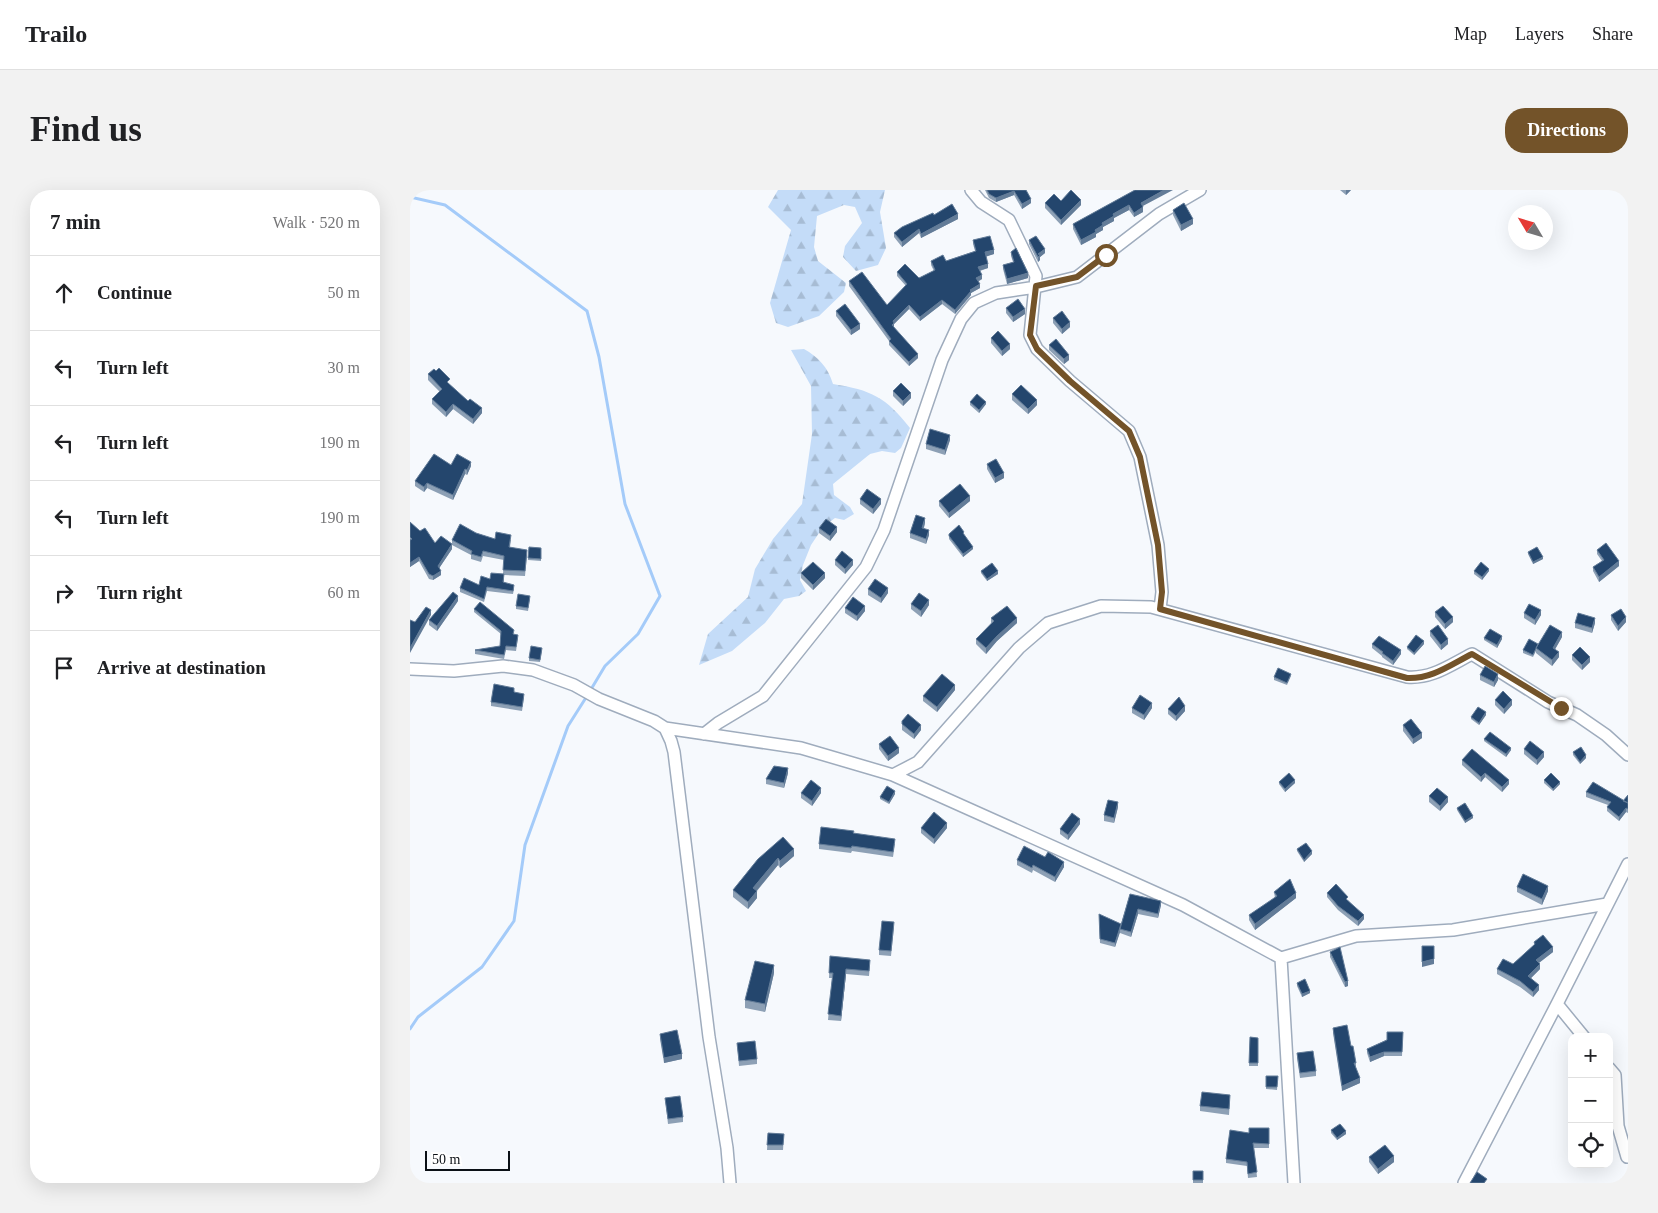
<!DOCTYPE html>
<html lang="en">
<head>
<meta charset="utf-8">
<style>
  body { margin:0; font-family:Georgia,serif; background:#f2f2f2; color:#202124 }
  .controls { position:absolute; right:15px; bottom:15px; display:grid; overflow:hidden; border-radius:10px; box-shadow:0 5px 20px #0002 }
  .controls button { width:45px; height:45px; display:grid; place-items:center; padding:0; border:0; border-bottom:1px solid #e0e0e0; background:#fff; color:#202124; font:25px sans-serif }
  .compass { position:absolute; left:1098px; top:15px; width:45px; height:45px; border-radius:50%; background:#fff; box-shadow:0 5px 20px #0002; rotate:308deg }
  .scale { position:absolute; left:15px; bottom:12px; width:85px; box-sizing:border-box; padding-left:5px; border:2px solid #0b1016; border-top:0; font-size:14px; line-height:18px; white-space:nowrap; color:#0b1016; -webkit-text-stroke:4px #fff; paint-order:stroke }
  .stop { position:absolute; width:15px; height:15px; margin:-11px; border:4px solid #735329; border-radius:50%; background:#fff }
  .stop.end { background:#735329; border-color:#fff; box-shadow:0 1px 5px #0008 }
  .list { margin:0; padding:0; list-style:none }
  h2 { display:flex; justify-content:space-between; align-items:center; height:65px; margin:0; padding:0 20px; font-size:21px }
  h2 small { font-size:16px; font-weight:400; color:#757577 }
  .list li { display:grid; grid-template-columns:32px 1fr auto; gap:15px; align-items:center; box-sizing:border-box; height:75px; padding:0 20px; border-top:1px solid #e0e0e0 }
  .list b { display:block; font-size:19px; white-space:nowrap }
  .list em { font-size:16px; font-style:normal; color:#757577 }
  .icon { flex:none; width:28px; height:28px; fill:none; stroke:currentColor; stroke-width:2; stroke-linecap:round; stroke-linejoin:round }
  .map { position:relative; flex:none; width:1218px; height:993px; overflow:hidden; border-radius:20px }
  header { display:flex; align-items:center; gap:30px; box-sizing:border-box; height:70px; padding:0 25px; background:#fff; border-bottom:1px solid #e0e0e0 }
  header strong { font-size:24px }
  nav { display:flex; gap:28px; margin-inline-start:auto; font-size:18px }
  .intro { display:flex; align-items:center; justify-content:space-between; box-sizing:border-box; height:120px; padding:0 30px }
  h1 { margin:0; font-size:35px }
  .button { padding:12px 22px; border-radius:20px; background:#735329; color:#fff; font-size:18px; font-weight:700 }
  main { display:flex; gap:30px; padding:0 30px }
  aside { flex:1; background:#fff; border-radius:20px; box-shadow:0 5px 20px #0002 }
  .map>svg:first-child { display:block }
  .forest { fill:url(#forest-firs) }
  .lines { fill:none; stroke-linecap:round; stroke-linejoin:round }
  .stream { stroke:#a4cbf9; stroke-width:3 }
  .street-casing { stroke:#9facbd; stroke-width:14 }
  .street { stroke:#fff; stroke-width:11 }
  .wall { fill:#8da0b5 }
  .shaded-wall { fill:#637c98 }
  .building { fill:#24466d; stroke:#637c98 }
  .route { stroke:#735329; stroke-width:6 }
</style>
</head>
<body>
<header>
<strong>Trailo</strong>
<nav><a>Map</a><a>Layers</a><a>Share</a></nav>
</header>
<div class="intro"><h1>Find us</h1><a class="button">Directions</a></div>
<main>
<aside>
<h2>7 min<small>Walk · 520 m</small></h2>
<ul class="list">
<li><svg class="icon" aria-label="ahead" viewBox="0 0 24 24"><path d="M12 20V5M6 11l6-6 6 6"/></svg><div><b>Continue</b></div><em>50 m</em></li>
<li><svg class="icon" aria-label="left" viewBox="0 0 24 24"><path d="M17 20v-9H6M10 6l-5 5 5 5"/></svg><div><b>Turn left</b></div><em>30 m</em></li>
<li><svg class="icon" aria-label="left" viewBox="0 0 24 24"><path d="M17 20v-9H6M10 6l-5 5 5 5"/></svg><div><b>Turn left</b></div><em>190 m</em></li>
<li><svg class="icon" aria-label="left" viewBox="0 0 24 24"><path d="M17 20v-9H6M10 6l-5 5 5 5"/></svg><div><b>Turn left</b></div><em>190 m</em></li>
<li><svg class="icon" aria-label="right" viewBox="0 0 24 24"><path d="M7 20v-9h11M14 6l5 5-5 5"/></svg><div><b>Turn right</b></div><em>60 m</em></li>
<li><svg class="icon" aria-label="arrive" viewBox="0 0 24 24"><path d="M6 21V4h12l-3 4 3 4H6"/></svg><div><b>Arrive at destination</b></div></li>
</ul>
</aside>
<div class="map">
<svg width="1218" height="993" viewBox="0 0 1218 993">
  <defs>
    <pattern id="forest-firs" width="22" height="20" patternUnits="userSpaceOnUse" patternTransform="scale(1.25)"><rect width="22" height="20" fill="#c4dcf8"/><path d="M5 1l3.5 6h-7zM16 11l3.5 6h-7z" fill="#a7bcd4"/></pattern>
  </defs>
  <rect width="100%" height="100%" fill="#f6f9fd"/>
  <path class="forest" d="M368 0H475L470 22 476 58 468 75 446 81 433 67 435 56 452 33 445 17 434 15 407 26 404 57 408 71 436 93 434 102 409 126 378 137 366 133 360 113 381 40 358 17Z
    M394 159C408 167 418 177 423 194 461 200 476 207 500 238L491 258 485 263 472 261 460 264 423 294 424 305 440 317 444 324 434 330 425 328 413 337 401 355 393 375 390 390 396 401 389 406 374 409 355 433 322 461 289 475 298 444 338 407 345 379 363 349 392 314 402 244 401 196 381 160Z"/>
  <g class="lines">
    <path class="stream" d="M0 7 35 15 177 121 189 167 215 314 250 406 228 444 195 476 180 501
      M0 839 8 827 72 777 104 731 115 655 158 536 177 506"/>
    <g class="street-casing">
      <path id="street" d="M561 0 571 12 599 30 626 86 620 145 627 159 660 191 719 241 730 267 748 355 752 402 750 419
        M0 479 44 481 93 476 123 480 164 495 189 509 244 531 255 538 391 558 483 585 773 715 871 768 884 993
        M255 538 261 551 264 562 299 847 317 958 320 993
        M294 544 308 533 353 506 456 377 474 340 532 170 551 129 564 113 586 103 626 97 667 87 749 24 790 0
        M483 585 508 572 609 458 638 433 691 416 741 417 997 487C1022 489 1040 475 1062 464L1138 512 1167 525 1196 545 1218 565
        M871 768 946 746 1043 740 1197 714
        M1147 814 1174 847
        M1199 878 1205 885 1208 936 1217 967
        M1054 993 1147 814 1218 674"/>
    </g>
    <use href="#street" class="street"/>
  </g>
  <path class="wall" d="M575 0H616L621 13 612 19 604 5 586 12 579 8Z
    M725 0 733 16V22L724 27 719 20 704 28V31L693 37V40L686 44V47L671 55 663 39V34Z
    M930 0H941L936 5Z
    M651 11 671 15 651 35 635 18V13Z
    M763 20 783 34 771 41 763 25Z
    M524 25 548 29 511 48 509 43 492 57 484 47V43Z
    M563 50 584 64 576 66 578 78 570 81 572 89 568 92 570 98 561 103V105L545 124 532 114 510 131 499 119 484 134V138L508 168 499 176 479 155V151L439 96V91L477 115 496 96 487 86V82L509 88 524 81 521 75V71H536L565 61 563 54Z
    M619 50 635 63 630 67V70L628 72 619 54Z
    M601 62 618 88 597 94 593 79V75L603 72 601 66Z
    M596 118 615 124 603 132 596 123Z
    M426 121 450 139 441 145 426 126Z
    M643 128 660 137 652 144 643 133Z
    M581 148 600 159 592 166 581 153Z
    M639 155 659 170 654 174 639 160Z
    M18 184 39 194 58 211 72 223 63 234 43 219 36 227 22 214V209L30 202 18 190Z
    M483 201 501 208 493 216 483 206Z
    M602 204 627 215 618 224 602 210Z
    M560 212 576 214 569 223 560 215Z
    M540 250 535 265 516 259V254Z
    M577 274 594 288 585 293 577 279Z
    M41 275 61 276 57 285 55 284 43 310 17 298 14 302 5 296V291Z
    M450 309 471 314 463 324 450 314Z
    M529 311H560L539 328 529 316Z
    M0 332 10 341 25 353 42 359 29 378 31 385 23 390 19 389 9 371 0 377Z
    M515 333 514 338 519 345 516 354 500 348V343Z
    M409 338 427 342 420 351 409 343Z
    M66 343 85 349 101 350 100 357 117 365 115 386 94 385V392L104 399 103 404 77 401 74 412 50 402V398L69 395 80 389 93 384 94 370 73 366 71 372 61 369V365L42 355V350Z
    M539 344H554V345L563 359 553 367 539 349Z
    M119 357 131 358V371L118 370Z
    M1187 360 1209 376 1189 392 1183 381V377L1192 371 1187 364Z
    M1118 362 1133 369 1123 374 1118 364Z
    M425 370 443 375 435 384 425 375Z
    M571 381 588 384 577 391 571 383Z
    M1064 381H1079L1072 390 1064 384Z
    M391 383 415 388 403 400 391 388Z
    M458 399 478 403 471 413 458 405Z
    M120 409 118 421 106 419V416Z
    M48 411 27 441 19 435V430Z
    M501 414 519 415 511 427 501 419Z
    M435 418 455 421 447 431 435 423Z
    M64 419 104 444 108 448 106 461 96 460 94 469 65 464V460L90 456 91 444 64 422Z
    M1025 422 1043 432 1035 439 1025 427Z
    M1114 423 1131 425 1125 435 1114 428Z
    M1201 425 1216 432 1208 441 1201 430Z
    M581 428 607 433 587 451 576 464 566 454V449L581 433Z
    M1165 433H1185L1182 443 1165 438Z
    M1020 441 1038 454 1031 460 1020 446Z
    M1152 447 1145 459 1149 467 1142 476 1126 463V461L1123 467 1113 463V460L1128 454Z
    M1074 448 1092 449 1087 458 1074 450Z
    M962 454 991 464 983 475 972 467V466L962 458Z
    M1014 454 1004 465 997 459V457Z
    M132 460 130 472 119 471V468Z
    M1162 465 1180 472 1172 480 1162 470Z
    M1070 485 1088 490 1084 497 1070 490Z
    M881 486 877 495 864 490V487Z
    M545 500 527 522 513 511V506Z
    M114 508 112 521 81 516V512Z
    M1085 510 1102 515 1094 524 1085 515Z
    M722 518H742L734 530 722 523Z
    M758 519 775 521 766 531 758 524Z
    M1076 525 1069 535 1061 529V527Z
    M492 531 511 540 504 549 492 540Z
    M993 535 1012 548 1003 554 993 541Z
    M1074 549 1101 560 1096 567 1074 551Z
    M469 554 489 563 478 571 469 559Z
    M1114 559 1134 567 1127 575 1114 564Z
    M1163 562 1176 568 1170 574 1163 565Z
    M1052 570 1099 594 1092 602 1075 587 1071 592 1052 575Z
    M378 583 374 598 356 594V589Z
    M1134 590 1150 594 1143 601 1134 593Z
    M869 592 885 593 875 602 869 594Z
    M1176 602 1213 611 1218 605V623L1216 622 1209 631 1197 621V617L1198 615 1176 607Z
    M391 603H411L402 616 391 608Z
    M485 604 479 614 470 609V607Z
    M1019 606 1038 612 1030 621 1019 612Z
    M708 617 704 633 694 631V625Z
    M1047 618 1063 628 1055 633 1047 620Z
    M670 634 658 650 650 644V639Z
    M511 638H537L524 654 511 643Z
    M443 643 485 654 483 667 442 661 441 663 409 659V654Z
    M887 659 902 664 894 672 887 661Z
    M384 666 370 678 368 675 347 701V708L338 719 323 707V700L348 669Z
    M607 670 654 677 645 692 623 680 622 683 607 675Z
    M1107 697 1138 701 1132 715 1107 702Z
    M864 702 886 708 845 740 839 730V725L865 708Z
    M917 703 938 710 954 729 948 736 928 720 917 707Z
    M720 704 751 715 748 728 728 724 721 747 710 743V742L705 757 690 753 689 724 711 734Z
    M484 737 481 766 469 765V760Z
    M1124 752 1143 762 1129 773 1130 779 1121 788 1129 800 1123 807 1110 797 1087 784V779L1103 774 1124 755Z
    M920 762 938 796 935 797 920 767Z
    M420 766 460 775 459 786 436 784 431 831 418 830 422 788H419Z
    M364 783 355 822 335 818V810Z
    M887 793 900 803 892 807 887 796Z
    M923 838 941 856 946 873V878L950 893 932 901 923 843Z
    M993 842 992 866H974L960 872 957 863V859Z
    M250 844 272 869 254 873 250 849Z
    M840 847 848 848V876H839Z
    M327 853 347 869V874L329 876Z
    M887 863 906 881V886L890 888 887 868Z
    M856 886H868L867 900 856 899Z
    M255 908 273 927V932L258 934Z
    M820 910 819 925 790 921V916Z
    M859 938V958H844L847 987 838 988 837 976 816 973V969L839 943Z
    M921 940 936 944 927 950 921 943Z
    M358 943 374 944 373 960H357Z
    M959 967 984 972 968 984 959 972Z
    M783 981H793V993H783Z"/>
  <path class="shaded-wall" d="M754 0H763L731 17V13Z
    M936 0H941L936 5Z
    M604 1V5L586 12V8Z
    M621 9V13L612 19V14Z
    M671 10V15L651 35V30Z
    M719 15V20L704 28V31L693 37V40L686 44V47L671 55V50L685 40 692 33 703 24Z
    M733 17V22L724 27V23Z
    M548 24V29L511 48V44Z
    M783 29V34L771 41V35Z
    M509 39V43L492 57V52Z
    M635 59V63L630 67V70L628 72V64Z
    M584 60V64L575 67V62Z
    M578 74V78L568 81V77Z
    M618 83V88L597 94V89Z
    M572 85V89L566 92V88Z
    M570 94V98L561 103V105L545 124V120L560 100Z
    M532 110V114L510 131V127Z
    M499 115V119L484 134V137L482 139V135L483 131Z
    M615 119V124L603 132V127Z
    M660 132V137L652 144V139Z
    M450 134V139L441 145V140Z
    M600 154V159L592 166V161Z
    M508 164V168L499 176V172Z
    M659 165V170L654 174V169Z
    M501 203V208L493 216V211Z
    M627 210V215L618 224V219Z
    M576 212V214L569 223V220Z
    M43 214V219L36 227V222Z
    M72 218V223L63 234V229Z
    M540 245V250L535 265V260Z
    M61 272V276L57 285V280Z
    M55 279V284L43 310V305Z
    M594 283V288L585 293V288Z
    M17 293V298L14 302V297Z
    M560 306V311L539 328V323Z
    M471 309V314L463 324V319Z
    M515 328V333L512 343V338Z
    M427 337V342L420 351V346Z
    M519 340V345L516 354V349Z
    M42 354V359L28 380V376Z
    M563 357V359L553 367V364Z
    M9 367V371L0 377V373Z
    M1133 367V369L1123 374V372Z
    M443 370V375L435 384V379Z
    M1209 371V376L1189 392V387Z
    M1079 379V381L1072 390V387Z
    M31 381V385L23 390V386Z
    M588 381V384L577 391V389Z
    M415 383V388L403 400V395Z
    M478 398V403L471 413V408Z
    M48 406V411L27 441V436Z
    M519 410V415L511 427V421Z
    M455 416V421L447 431V426Z
    M21 420V425L0 463V458Z
    M1131 420V425L1125 435V430Z
    M1043 427V432L1035 439V434Z
    M1216 427V432L1208 441V436Z
    M607 428V433L587 451 576 464V458L587 446Z
    M1185 428V433L1182 443V438Z
    M1152 442V447L1143 463V458Z
    M1092 446V449L1087 458V455Z
    M1038 449V454L1031 460V455Z
    M1014 451V454L1004 465V463Z
    M991 460V464L983 475V471Z
    M1149 462V467L1142 476V470Z
    M1180 467V472L1172 480V475Z
    M1088 484V490L1084 497V492Z
    M545 495V500L527 522V517Z
    M1102 510V515L1094 524V519Z
    M742 513V518L734 530V525Z
    M775 516V521L766 531V526Z
    M1076 522V525L1069 535V533Z
    M511 535V540L504 549V544Z
    M1012 543V548L1003 554V549Z
    M489 558V563L478 571V566Z
    M1101 558V560L1096 567V564Z
    M1134 562V567L1127 575V570Z
    M1176 565V568L1170 574V572Z
    M378 578V583L374 598V593Z
    M1075 583V587L1071 592V587Z
    M885 590V593L875 602V599Z
    M1099 590V594L1092 602V597Z
    M1150 592V594L1143 601V599Z
    M411 598V603L402 616V611Z
    M485 601V604L479 614V612Z
    M1038 607V612L1030 621V616Z
    M708 612V617L704 633V628Z
    M1216 618V622L1209 631V627Z
    M1063 626V628L1055 633V631Z
    M670 629V634L658 650V645Z
    M537 633V638L524 654V649Z
    M384 659V666L370 678V671Z
    M902 661V664L894 672V670Z
    M368 668V675L343 705V698Z
    M654 672V677L645 692V687Z
    M1138 696V701L1132 715V709Z
    M347 701V708L338 719V712Z
    M886 703V708L845 740V734Z
    M751 711V715L748 728V724Z
    M728 719V724L721 747V742Z
    M954 725V729L948 736V731Z
    M710 739V742L705 757V753Z
    M1143 757V762L1126 775V770Z
    M1024 769V774L1012 777V772Z
    M1130 774V779L1118 791V786Z
    M364 775V783L355 822V814Z
    M436 779V784L431 831V826Z
    M938 791V796L935 797V792Z
    M1129 795V800L1123 807V802Z
    M900 801V803L892 807V804Z
    M974 862V866L960 872V867Z
    M272 864V869L254 873V868Z
    M950 888V893L932 901V896Z
    M936 941V944L927 950V948Z
    M984 966V972L968 984V979Z"/>
  <path class="building" d="M577 0H616L621 9 612 14 604 1 586 8 579 4Z
    M661 0 671 10 651 30 635 13 644 4 651 11Z
    M725 0H754L731 13 733 17 724 23 719 15 703 24 704 26 692 33 693 35 685 40 686 42 671 50 663 34Z
    M774 13 783 29 771 35 763 20Z
    M542 14 548 24 511 44 509 39 492 52 484 43 492 37 523 23 524 25Z
    M580 46 584 60 575 62 578 74 568 77 572 85 566 88 570 94 560 100 561 101 545 120 532 110 510 127 499 115 483 131 484 133 482 135 508 164 499 172 479 151 481 149 439 91 452 82 477 115 497 94 487 82 495 74 509 88 525 80 521 71 533 65 536 71 566 61 563 50Z
    M626 46 635 59 628 64 630 65 628 67 619 50Z
    M606 58 618 83 597 89 593 75 604 72 601 62Z
    M608 109 615 119 603 127 596 118Z
    M435 114 450 134 441 140 426 121Z
    M652 121 660 132 652 139 643 128Z
    M588 141 600 154 592 161 581 148Z
    M646 149 659 165 654 169 639 155Z
    M29 178 40 189 37 192 58 211 60 209 72 218 63 229 43 214 36 222 22 209 32 199 18 184 24 179 26 181Z
    M491 193 501 203 493 211 483 201Z
    M611 195 627 210 618 219 602 204Z
    M567 204 576 212 569 220 560 212Z
    M520 239 540 245 535 260 516 254Z
    M24 264 41 275 47 264 61 272 57 280 55 279 43 305 17 293 14 297 5 291Z
    M586 269 594 283 585 288 577 274Z
    M550 294 560 306 539 323 529 311Z
    M457 299 471 309 463 319 450 309Z
    M506 325 515 328 512 338 519 340 516 349 500 343Z
    M416 329 427 337 420 346 409 338Z
    M0 332 10 341 15 338 25 353 31 346 42 354 28 376 31 381 23 386 19 384 9 367 0 373V350L2 349 0 347Z
    M50 334 66 343 85 349 86 342 101 345 99 357 117 360 115 381 93 380 94 366 73 361 71 367 61 364 62 361 42 350Z
    M549 335 554 342 553 343 563 357 553 364 539 346V344Z
    M1196 353 1209 371 1189 387 1183 377 1194 370 1187 360Z
    M119 357 131 358V369L118 368Z
    M1127 357 1133 367 1123 372 1118 362Z
    M432 361 443 370 435 379 425 370Z
    M403 372 415 383 403 395 391 383Z
    M1071 372 1079 379 1072 387 1064 381Z
    M582 373 588 381 577 389 571 381Z
    M81 383 94 384 93 392 104 395 103 401 77 397 74 409 50 398 54 388 69 395 71 386 80 389Z
    M465 389 478 398 471 408 458 399Z
    M43 402 48 406 27 436 19 430Z
    M509 403 519 410 511 421 501 414Z
    M108 404 120 406 118 418 106 416Z
    M443 407 455 416 447 426 435 418Z
    M70 412 104 440 103 444 108 445 106 457 96 456 94 465 65 460 90 456 91 441 64 419Z
    M1119 414 1131 420 1125 430 1114 423Z
    M597 416 607 428 587 446 576 458 566 449 584 431 581 428Z
    M1033 416 1043 427 1035 434 1025 422Z
    M16 417 21 420 0 458V430L5 432Z
    M1211 419 1216 427 1208 436 1201 425Z
    M1168 423 1185 428 1182 438 1165 433Z
    M1028 435 1038 449 1031 455 1020 441Z
    M1140 435 1152 442 1143 458 1149 462 1142 470 1126 458Z
    M1080 439 1092 446 1087 455 1074 448Z
    M1006 445 1014 451 1004 463 997 457Z
    M969 446 991 460 983 471 972 463 973 462 962 454Z
    M1119 449 1128 454 1123 465 1113 460Z
    M121 456 132 458 130 470 119 468Z
    M1170 457 1180 467 1172 475 1162 465Z
    M1075 476 1088 484 1084 492 1070 485Z
    M868 478 881 484 877 493 864 487Z
    M532 484 545 495 527 517 513 506Z
    M84 494 104 498V502L114 504 112 517 81 512Z
    M1093 501 1102 510 1094 519 1085 510Z
    M730 505 742 513 734 525 722 518Z
    M769 507 775 516 766 526 758 519Z
    M1068 517 1076 522 1069 533 1061 527Z
    M498 524 511 535 504 544 492 534V531Z
    M1001 529 1012 543 1003 549 993 535Z
    M1080 542 1101 558 1096 564 1074 549Z
    M480 546 489 558 478 566 469 554Z
    M1120 551 1134 562 1127 570 1114 559Z
    M1171 557 1176 565 1170 572 1163 562Z
    M1062 559 1099 590 1092 597 1075 583 1071 587 1052 570Z
    M364 576 378 578 374 593 356 589Z
    M879 583 885 590 875 599 869 592Z
    M1141 583 1150 592 1143 599 1134 590Z
    M401 590 411 598 402 611 391 603Z
    M1183 592 1218 613V619L1216 618 1209 627 1197 617 1201 612 1176 602Z
    M477 596 485 601 479 612 470 607Z
    M1027 598 1038 607 1030 616 1019 606Z
    M1218 605V613L1213 611Z
    M698 610 708 612 704 628 694 625Z
    M1055 613 1063 626 1055 631 1047 618Z
    M524 622 537 633 524 649 511 638Z
    M662 623 670 629 658 645 650 639Z
    M411 637 444 641 443 643 485 649 483 662 442 656 441 658 409 654Z
    M373 647 384 659 370 671 368 668 343 698 347 701 338 712 323 700 348 669Z
    M896 653 902 661 894 670 887 659Z
    M614 656 635 667 638 662 654 672 645 687 623 675 622 678 607 670Z
    M1113 684 1138 696 1132 709 1107 697Z
    M880 689 886 703 845 734 839 725 867 706 864 702Z
    M926 694 938 707 936 709 954 725 948 731 928 716 917 703Z
    M720 704 751 711 748 724 728 719 721 742 710 739Z
    M689 724 711 734 705 753 690 749Z
    M472 731 484 732 481 761 469 760Z
    M1133 745 1143 757 1126 770 1130 774 1118 786 1129 795 1123 802 1110 791 1087 779 1093 769 1103 774 1125 754 1124 752Z
    M1012 756H1024V769L1012 772Z
    M930 757 938 791 935 792 920 762Z
    M420 766 460 770 459 781 436 779 431 826 418 824 423 783H419Z
    M345 771 364 775 355 814 335 810Z
    M895 789 900 801 892 804 887 793Z
    M937 835 941 856H943L946 873H944L950 888 932 896 923 838Z
    M267 840 272 864 254 868 250 844Z
    M977 842H993L992 862H974L960 867 957 859 977 850Z
    M840 847 848 848V873H839Z
    M345 851 347 869 329 871 327 853Z
    M903 861 906 881 890 883 887 863Z
    M856 886H868L867 897H856Z
    M792 902 820 905 819 919 790 916Z
    M270 906 273 927 258 929 255 908Z
    M930 934 936 941 927 948 921 940Z
    M839 938H859V954L843 953 847 982 838 984 837 972 816 969 820 940 839 943Z
    M358 943 374 944 373 955H357Z
    M975 955 984 966 968 979 959 967Z
    M783 981H793V990H783Z
    M1067 982 1077 989 1074 993H1060Z"/>
  <g class="lines">
    <path class="route" d="M696 65 667 87 626 96 620 145 627 159 660 191 719 241 730 267 748 355 752 402 750 419 997 488C1022 489 1040 475 1062 464L1151 518"/>
  </g>
</svg>
<div class="controls">
<button>+</button>
<button>−</button>
<button><svg class="icon" aria-label="locate" viewBox="0 0 24 24"><circle cx="12" cy="12" r="6"/><path d="M12 2v4M12 18v4M2 12h4M18 12h4"/></svg></button>
</div>
<svg class="compass" viewBox="-18 -18 36 36"><path d="M0-13l5 13h-10z" fill="#e53935"/><path d="M0 13l5-13h-10z" fill="#757577"/></svg>
<div class="scale">50 m</div>
<div class="stop" style="left:696px;top:65px"></div>
<div class="stop end" style="left:1151px;top:518px"></div>
</div>
</main>
</body>
</html>
